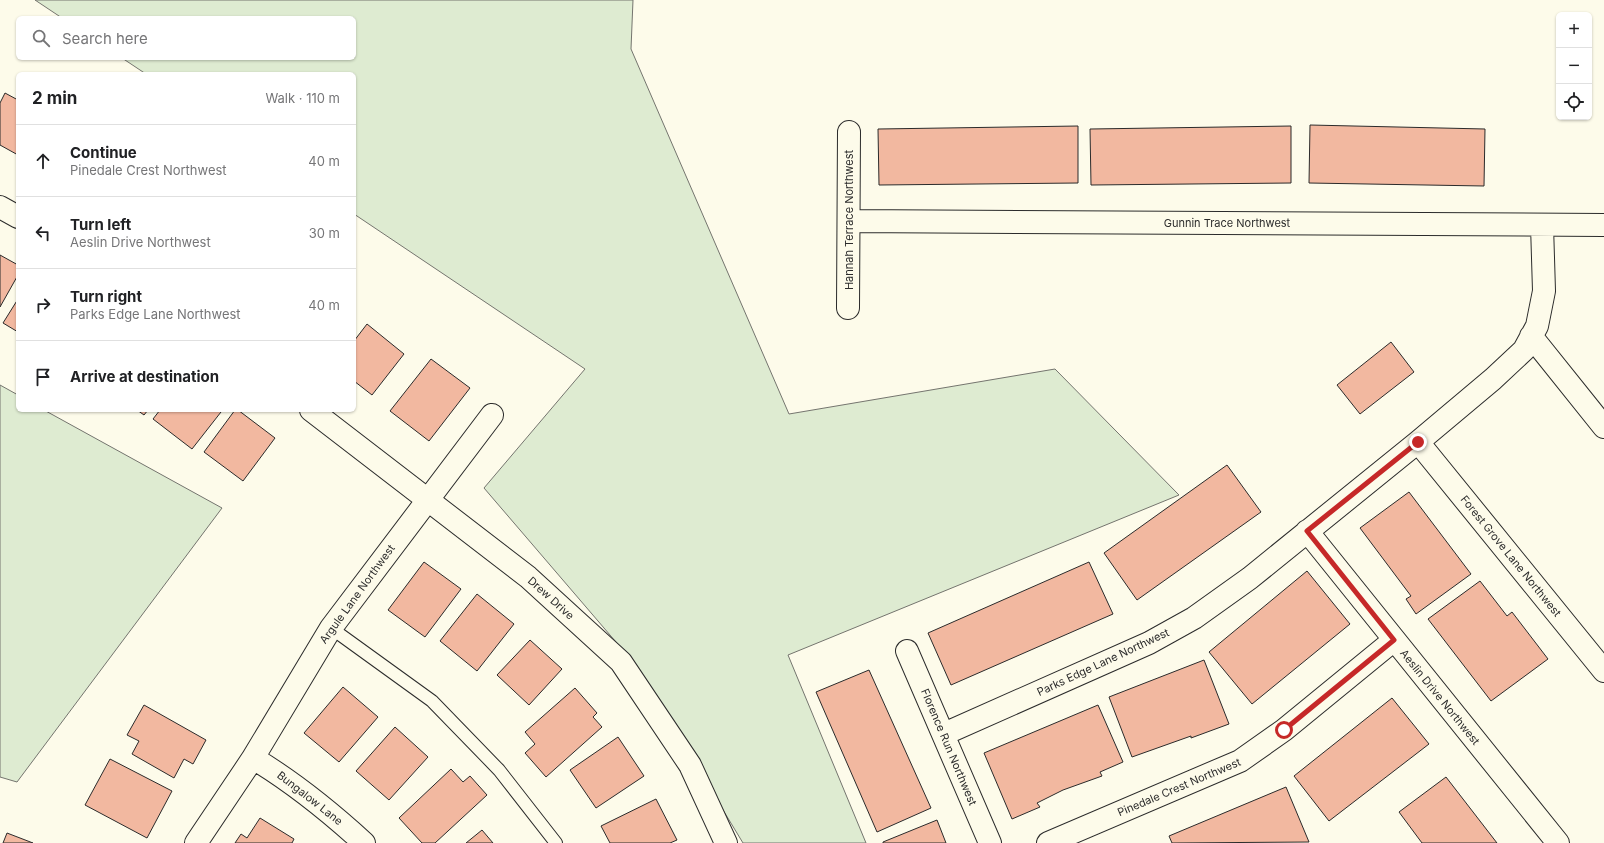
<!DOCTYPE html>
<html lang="en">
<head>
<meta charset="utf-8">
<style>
  body { margin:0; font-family:Inter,sans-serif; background:#f2f2f2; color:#202124 }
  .controls { position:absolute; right:12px; top:12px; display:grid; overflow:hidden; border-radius:6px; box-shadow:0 1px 3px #0004 }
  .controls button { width:36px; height:36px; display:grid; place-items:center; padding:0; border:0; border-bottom:1px solid #e0e0e0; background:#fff; color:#202124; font:20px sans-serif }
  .stop { position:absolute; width:12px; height:12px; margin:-9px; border:3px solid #c62828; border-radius:50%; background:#fff }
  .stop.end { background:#c62828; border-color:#fff; box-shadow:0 1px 4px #0008 }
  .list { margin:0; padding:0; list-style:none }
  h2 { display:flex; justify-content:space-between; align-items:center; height:52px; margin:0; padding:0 16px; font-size:17px }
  h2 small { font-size:13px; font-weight:400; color:#757577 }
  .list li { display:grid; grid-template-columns:26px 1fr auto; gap:12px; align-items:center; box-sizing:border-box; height:72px; padding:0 16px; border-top:1px solid #e0e0e0 }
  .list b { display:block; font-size:15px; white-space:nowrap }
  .list p { margin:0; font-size:13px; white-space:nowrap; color:#757577 }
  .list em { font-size:13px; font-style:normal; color:#757577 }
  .icon { flex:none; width:22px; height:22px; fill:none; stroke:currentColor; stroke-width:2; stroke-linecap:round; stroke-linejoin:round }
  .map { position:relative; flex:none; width:1604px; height:843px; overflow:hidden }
  .search { position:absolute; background:#fff; box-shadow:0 1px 3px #0004; left:16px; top:16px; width:340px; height:44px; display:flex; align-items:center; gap:10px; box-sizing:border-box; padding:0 14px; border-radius:6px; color:#757577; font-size:15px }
  .panel { position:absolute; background:#fff; box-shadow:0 1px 3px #0004; left:16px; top:72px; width:340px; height:340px; border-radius:6px }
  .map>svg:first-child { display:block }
  .green { fill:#deebd1; stroke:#74746e }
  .building { fill:#f2b8a0; stroke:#2b2b2b }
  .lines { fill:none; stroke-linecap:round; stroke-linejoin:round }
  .lane-casing { stroke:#2b2b2b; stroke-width:14 }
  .street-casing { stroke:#2b2b2b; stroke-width:24 }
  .lane { stroke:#fdfbea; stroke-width:12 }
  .street { stroke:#fdfbea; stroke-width:22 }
  .route { stroke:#c62828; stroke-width:5 }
  .labels { text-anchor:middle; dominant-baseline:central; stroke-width:3; stroke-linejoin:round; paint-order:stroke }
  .street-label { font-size:11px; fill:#2b2b2b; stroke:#fdfbea }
</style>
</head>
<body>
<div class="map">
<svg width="1604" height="843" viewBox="0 0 1604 843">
  <rect width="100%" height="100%" fill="#fdfbea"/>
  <path class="green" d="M35 0H633L631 49 789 414 1055 369 1179 495 788 655 866 843H743L634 663 484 488 585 369 354 214V74H146L122 58H354V18H62Z
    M0 385 18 395V410H44L222 508 17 782 0 777Z"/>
  <path class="building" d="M5 93 18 100V155L0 145V103Z
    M1310 125 1485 129 1484 186 1309 183Z
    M1078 126V183L879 185 878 129Z
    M1291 126V183L1091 185 1090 129Z
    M0 255 18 265V275L0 307Z
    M18 299V332L3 323Z
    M367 324 404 354 372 395 354 381V341Z
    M1391 342 1414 372 1360 414 1337 385Z
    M431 359 470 388 429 441 390 411Z
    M137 410H148L144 415Z
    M160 410H218L221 412 192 449 153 419Z
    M235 410H238L275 438 243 481 204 452Z
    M1227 465 1261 512 1137 600 1104 553Z
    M1409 492 1471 574 1416 614 1406 599 1411 596 1360 528Z
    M424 562 461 589 425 637 388 610Z
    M1089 562 1113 614 951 685 928 633Z
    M1307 571 1350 624 1252 704 1209 652Z
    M1480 581 1507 616 1512 612 1548 659 1491 701 1428 619Z
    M477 594 514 624 477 671 440 641Z
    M530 640 562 669 529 705 497 675Z
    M1204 660 1229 724 1191 738V736L1132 757 1109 697Z
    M869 670 931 808 877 832 816 692Z
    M343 687 378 717 339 762 304 733Z
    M575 688 597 713 593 717 602 727 546 777 525 753 535 744 525 732Z
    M1392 698 1429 744 1329 821 1294 776Z
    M144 705 206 740 193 764 184 759 174 778 132 754 139 741 127 735Z
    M1098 705 1123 762 1100 772 1102 776 1063 790 1037 803 1040 807 1012 819 984 753Z
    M395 727 428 757 389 800 356 771Z
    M618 737 644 776 596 808 570 770Z
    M110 759 172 791 147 838 85 805Z
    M451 769 463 782 470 776 487 795 435 843H422L399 818Z
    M1446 777 1497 843H1422L1399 812Z
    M1286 787 1309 842 1172 843 1169 836Z
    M656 799 677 840 670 843H610L601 826Z
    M260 818 294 839 292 843H235L241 834 247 838Z
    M937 820 946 843H883V842Z
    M482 830 493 843H466Z
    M7 833 33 843H3Z"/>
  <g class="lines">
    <g class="lane-casing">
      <path id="lane" d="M331 628 432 701 499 770 556 843"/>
    </g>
    <g class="street-casing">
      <path id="street" d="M0 207 18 217
        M849 221 1604 225
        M848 308 849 132
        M1531 336 1604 427
        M311 410 528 577 621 662 690 765 726 843
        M1418 442 1604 671
        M1307 531 1558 843
        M907 651 990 843
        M944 734 1149 643 1194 618 1250 578 1418 442 1493 379 1524 350 1537 326 1544 291 1542 225
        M253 758C293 782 329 811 364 843
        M196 843 253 758 331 628 492 415
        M1048 843 1240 761 1284 730 1394 640"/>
    </g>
    <use href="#lane" class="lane"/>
    <use href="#street" class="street"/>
  </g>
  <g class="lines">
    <path class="route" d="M1284 730 1394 640 1307 531 1418 442"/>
  </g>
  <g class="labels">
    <g class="street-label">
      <text transform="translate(849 220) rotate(-90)">Hannah Terrace Northwest</text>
      <text x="1227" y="223">Gunnin Trace Northwest</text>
      <text transform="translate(1511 556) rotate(51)">Forest Grove Lane Northwest</text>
      <text transform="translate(357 594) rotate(-54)">Argule Lane Northwest</text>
      <text transform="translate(551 598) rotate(42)">Drew Drive</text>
      <text transform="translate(1103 662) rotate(-25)">Parks Edge Lane Northwest</text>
      <text transform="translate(1440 697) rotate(51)">Aeslin Drive Northwest</text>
      <text transform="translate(949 747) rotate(67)">Florence Run Northwest</text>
      <text transform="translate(1179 787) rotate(-23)">Pinedale Crest Northwest</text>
      <text transform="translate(310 798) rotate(38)">Bungalow Lane</text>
    </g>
  </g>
</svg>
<div class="controls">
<button>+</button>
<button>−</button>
<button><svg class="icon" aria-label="locate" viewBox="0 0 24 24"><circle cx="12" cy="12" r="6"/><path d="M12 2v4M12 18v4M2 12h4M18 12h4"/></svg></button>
</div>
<div class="stop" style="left:1284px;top:730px"></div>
<div class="stop end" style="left:1418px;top:442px"></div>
<div class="search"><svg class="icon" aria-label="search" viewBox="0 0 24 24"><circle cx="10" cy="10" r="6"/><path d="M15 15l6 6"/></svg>Search here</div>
<section class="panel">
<h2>2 min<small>Walk · 110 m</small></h2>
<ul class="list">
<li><svg class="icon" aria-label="ahead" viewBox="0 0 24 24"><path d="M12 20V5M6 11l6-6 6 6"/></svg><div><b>Continue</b><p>Pinedale Crest Northwest</p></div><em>40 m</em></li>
<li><svg class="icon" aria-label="left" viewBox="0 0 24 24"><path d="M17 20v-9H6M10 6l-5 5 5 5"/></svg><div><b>Turn left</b><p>Aeslin Drive Northwest</p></div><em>30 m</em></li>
<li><svg class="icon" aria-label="right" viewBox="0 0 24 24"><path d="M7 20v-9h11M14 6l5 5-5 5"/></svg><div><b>Turn right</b><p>Parks Edge Lane Northwest</p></div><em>40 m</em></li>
<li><svg class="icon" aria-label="arrive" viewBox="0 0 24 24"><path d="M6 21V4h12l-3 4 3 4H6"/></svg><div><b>Arrive at destination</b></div></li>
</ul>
</section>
</div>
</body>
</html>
